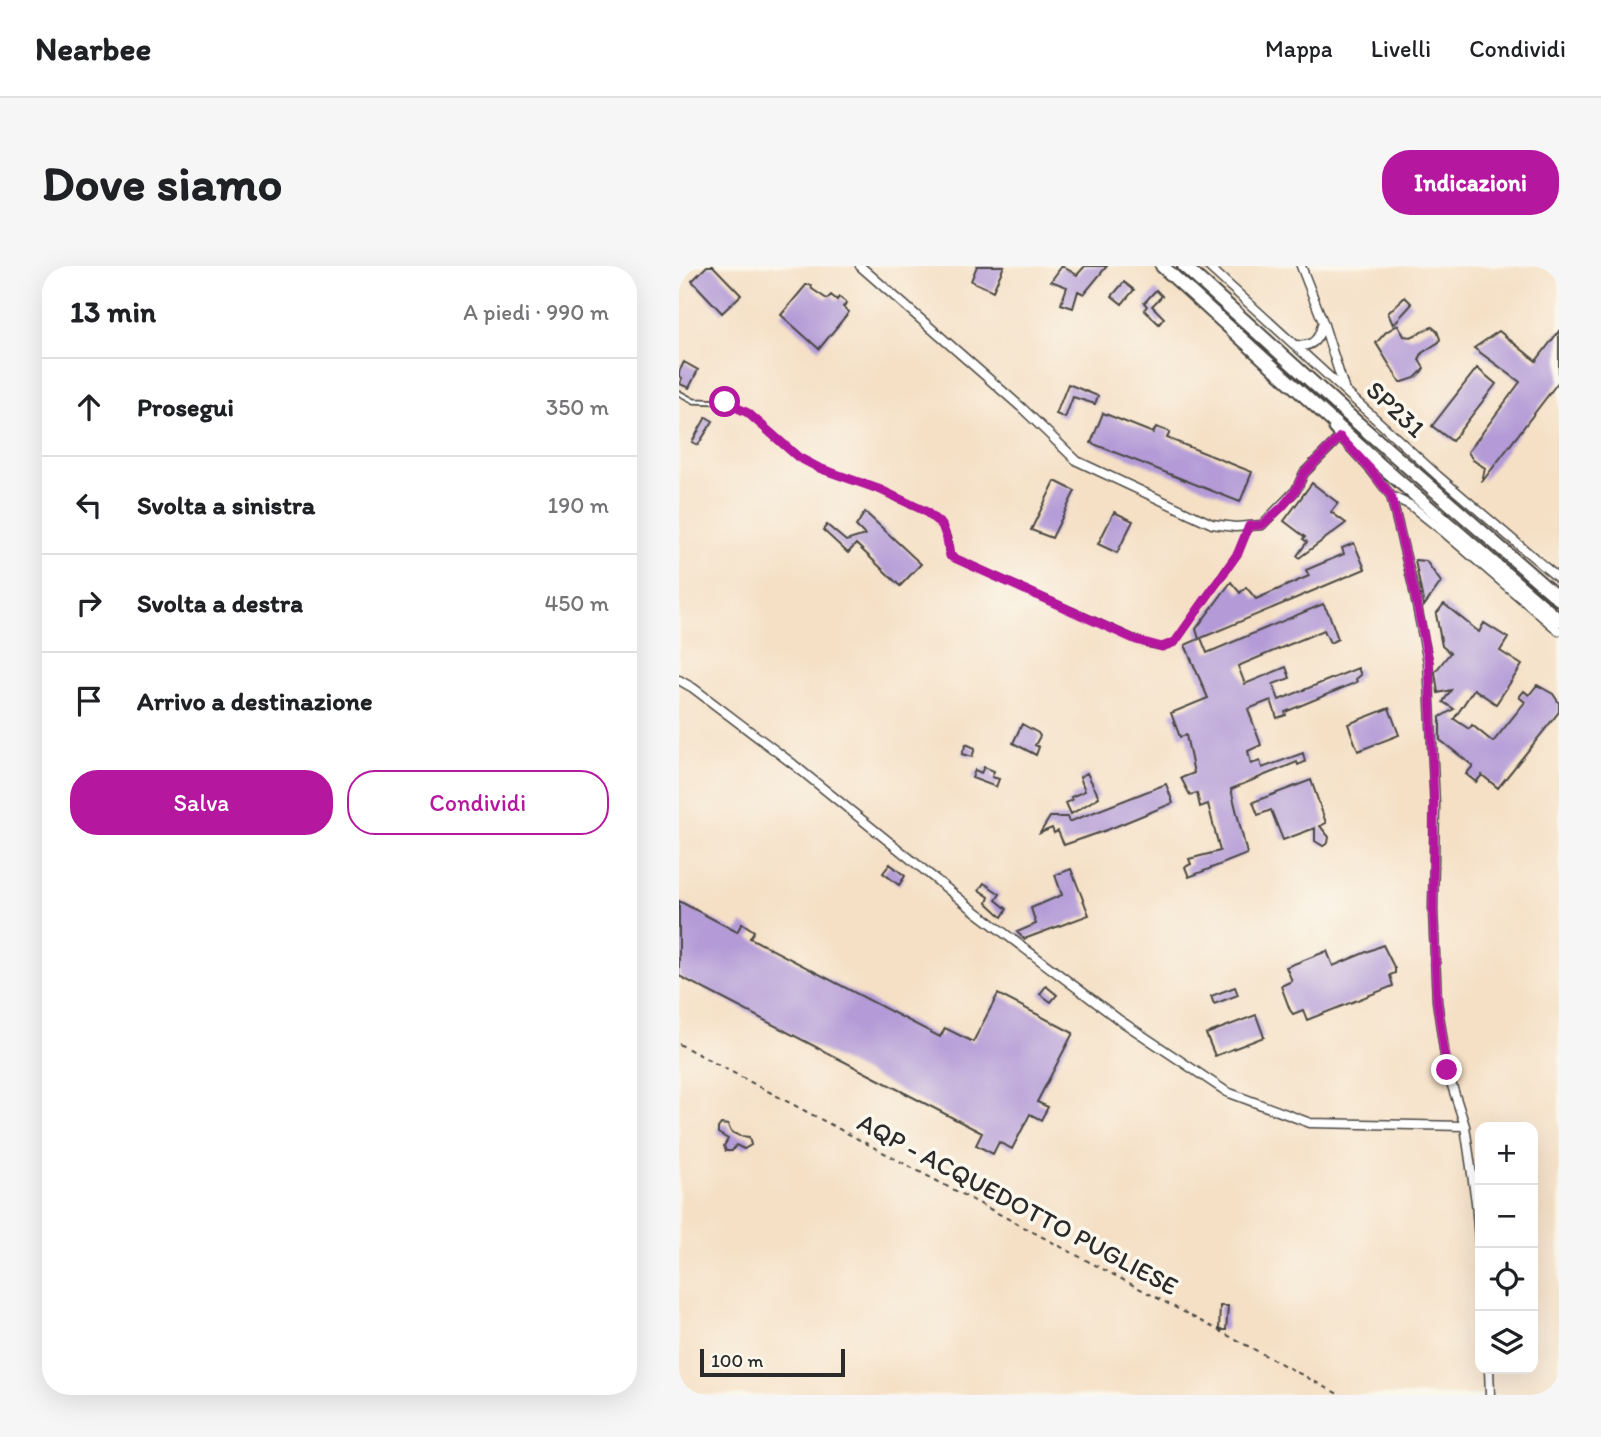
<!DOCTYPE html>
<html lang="it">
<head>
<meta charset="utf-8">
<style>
  body { margin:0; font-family:Itim,sans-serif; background:#f6f6f6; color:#202124 }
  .controls { position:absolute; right:21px; bottom:21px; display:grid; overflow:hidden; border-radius:14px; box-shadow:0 7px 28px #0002 }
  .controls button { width:63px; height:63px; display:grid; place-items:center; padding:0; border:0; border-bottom:2px solid #e0e0e0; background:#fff; color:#202124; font:35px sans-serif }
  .scale { position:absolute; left:21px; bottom:18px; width:145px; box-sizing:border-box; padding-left:7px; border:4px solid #2b2b2b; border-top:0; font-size:19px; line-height:24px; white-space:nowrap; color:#2b2b2b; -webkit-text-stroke:5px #fbf7ec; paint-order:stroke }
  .stop { position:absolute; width:21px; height:21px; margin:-16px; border:5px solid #b5179e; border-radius:50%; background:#fff }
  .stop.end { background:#b5179e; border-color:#fff; box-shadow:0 2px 7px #0008 }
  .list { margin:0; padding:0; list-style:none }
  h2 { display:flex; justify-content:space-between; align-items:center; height:91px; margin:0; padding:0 28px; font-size:30px }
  h2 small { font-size:23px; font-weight:400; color:#757577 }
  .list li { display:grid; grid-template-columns:46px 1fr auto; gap:21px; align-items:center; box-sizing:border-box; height:98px; padding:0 28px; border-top:2px solid #e0e0e0 }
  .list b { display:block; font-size:26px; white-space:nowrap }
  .list em { font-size:23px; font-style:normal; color:#757577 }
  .actions { display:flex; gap:14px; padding:21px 28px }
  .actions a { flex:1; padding:16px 0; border:2px solid #b5179e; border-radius:28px; text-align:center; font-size:24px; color:#b5179e }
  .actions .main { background:#b5179e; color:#fff }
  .icon { flex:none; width:38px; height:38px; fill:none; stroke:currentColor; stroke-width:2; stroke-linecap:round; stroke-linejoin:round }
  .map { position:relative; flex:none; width:880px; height:1129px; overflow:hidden; border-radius:28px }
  header { display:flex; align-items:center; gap:42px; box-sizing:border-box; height:98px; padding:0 35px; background:#fff; border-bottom:2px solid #e0e0e0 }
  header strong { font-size:33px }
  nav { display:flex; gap:38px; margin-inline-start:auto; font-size:24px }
  .intro { display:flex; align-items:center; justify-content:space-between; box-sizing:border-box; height:168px; padding:0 42px }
  h1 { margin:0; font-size:49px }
  .button { padding:18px 32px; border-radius:28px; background:#b5179e; color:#fff; font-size:24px; font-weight:700 }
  main { display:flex; gap:42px; padding:0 42px }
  aside { flex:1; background:#fff; border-radius:28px; box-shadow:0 7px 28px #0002 }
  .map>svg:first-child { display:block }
  .building { fill:#b49bd7 }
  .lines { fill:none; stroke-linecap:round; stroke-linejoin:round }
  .service-casing { stroke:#494642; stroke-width:7 }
  .minor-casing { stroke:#494642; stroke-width:11 }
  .trunk-casing { stroke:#494642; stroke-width:16 }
  .path { stroke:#494642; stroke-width:2; stroke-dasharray:5 5; stroke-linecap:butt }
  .service { stroke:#fff; stroke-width:3.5 }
  .minor { stroke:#fff; stroke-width:8 }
  .trunk { stroke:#fff; stroke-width:12 }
  .route { stroke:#b5179e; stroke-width:9 }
  .labels { text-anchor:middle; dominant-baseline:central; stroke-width:7; stroke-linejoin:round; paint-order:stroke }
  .street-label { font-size:26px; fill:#2b2b2b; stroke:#fbf7ec }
</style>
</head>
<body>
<header>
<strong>Nearbee</strong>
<nav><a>Mappa</a><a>Livelli</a><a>Condividi</a></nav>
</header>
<div class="intro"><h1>Dove siamo</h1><a class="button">Indicazioni</a></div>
<main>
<aside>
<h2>13 min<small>A piedi · 990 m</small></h2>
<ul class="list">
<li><svg class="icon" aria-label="ahead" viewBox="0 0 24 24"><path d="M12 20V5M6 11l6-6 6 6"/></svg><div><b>Prosegui</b></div><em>350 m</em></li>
<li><svg class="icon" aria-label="left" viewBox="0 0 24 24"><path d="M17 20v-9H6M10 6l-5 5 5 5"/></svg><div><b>Svolta a sinistra</b></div><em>190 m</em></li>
<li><svg class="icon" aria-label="right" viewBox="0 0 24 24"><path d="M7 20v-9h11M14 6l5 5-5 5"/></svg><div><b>Svolta a destra</b></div><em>450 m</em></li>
<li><svg class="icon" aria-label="arrive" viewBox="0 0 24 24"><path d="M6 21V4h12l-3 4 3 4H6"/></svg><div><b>Arrivo a destinazione</b></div></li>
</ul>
<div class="actions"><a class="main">Salva</a><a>Condividi</a></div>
</aside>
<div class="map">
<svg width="880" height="1129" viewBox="0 0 880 1129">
  <rect width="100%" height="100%" fill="#fbf7ec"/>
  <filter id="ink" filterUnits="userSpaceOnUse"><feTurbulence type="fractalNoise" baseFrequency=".0143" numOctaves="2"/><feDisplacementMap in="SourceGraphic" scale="14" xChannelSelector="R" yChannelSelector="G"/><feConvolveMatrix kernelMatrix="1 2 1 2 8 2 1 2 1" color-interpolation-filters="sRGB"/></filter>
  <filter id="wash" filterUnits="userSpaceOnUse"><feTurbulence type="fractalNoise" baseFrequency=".00686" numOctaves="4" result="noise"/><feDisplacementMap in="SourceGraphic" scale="28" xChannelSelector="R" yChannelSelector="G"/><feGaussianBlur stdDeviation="1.57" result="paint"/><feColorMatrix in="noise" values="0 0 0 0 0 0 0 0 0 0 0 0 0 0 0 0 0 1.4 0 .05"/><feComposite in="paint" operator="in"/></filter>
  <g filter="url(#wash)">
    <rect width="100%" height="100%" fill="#f5e0c6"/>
    <g id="blocks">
      <path class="building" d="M28 0H34L62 29 43 47 13 15Z
        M298 0H325L314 25 292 15Z
        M383 0 398 9 406 0H428L405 28 399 25 394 42 382 38 388 21 372 15Z
        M445 16 455 24 443 38 433 30Z
        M127 19H132L133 23 148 33 152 29 158 34 160 31 168 37 164 41 170 46 140 83 102 49Z
        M477 24 483 30 473 40 485 52 480 58 465 44 468 40 465 37Z
        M726 31 733 38 714 59 709 47Z
        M719 59 725 70 732 71 753 61 758 65 761 73 760 76 743 87 740 94 745 102 743 105 736 112 724 116H721L697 77 707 66Z
        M820 65 857 95 880 65V115L803 216 806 202 794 194 789 186 841 116 795 82Z
        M5 96 19 104 10 122 1 118 3 112 0 110V106Z
        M798 102 817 118 773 175 753 160Z
        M389 118 419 130 416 138 394 131 386 152 377 148Z
        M424 147 474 167 477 161 491 166 488 172 573 206 561 236 412 177Z
        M27 151 34 155 19 179 13 176Z
        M376 215 396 225 373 272 352 264Z
        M633 217 659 237 652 246 667 257 620 292 618 290 628 276 624 273 626 271 605 255Z
        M186 246 242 298 221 320 177 278 169 287 144 264 148 259 167 275 186 269 177 260Z
        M435 246 454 255 438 287 419 278Z
        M675 277 686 303 522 372 528 387 644 338 650 348 659 373 651 377 645 364 559 400 566 418 607 401 611 412 594 418 600 434 679 402 682 409 677 413 678 416 606 446 607 449 598 452 592 434 569 443 582 479 569 485 572 498 581 495 583 502 624 487 626 496 619 499 618 496 552 523 568 588 510 611 506 601 512 598 510 593 541 585 529 538 521 541 518 527 511 529 502 512 515 507 507 469 501 471 492 447 529 432 506 379 520 373 517 363 552 316 561 327 567 321 577 333 630 310 627 304 665 288 663 282Z
        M736 294 747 295 762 316 745 340Z
        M765 338 800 366 805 357 829 372 821 385 843 399 817 438 795 423 775 453 790 463 793 459 814 476 846 436 840 431 845 425 850 429 858 419 874 428 880 437V446L819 522 803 509 797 516 787 508 794 500 761 474V451L775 443 764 436 772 424 759 427 756 406 771 387 763 380 757 348Z
        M710 442 720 469 679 485 669 458Z
        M343 458 359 467 361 470 356 479 360 481 357 489 334 477Z
        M287 478 296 482 293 491 283 488Z
        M305 501 315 505 313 511 320 513 317 521 293 512 296 504 302 507Z
        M408 507 420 531 392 548 387 537 393 534 392 531 406 525 401 511Z
        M632 514 647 557 641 560 650 571 649 577 644 580 636 575V562L604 574 592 544 579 549 574 536Z
        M487 518 494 537 428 564 385 579 379 565 375 567 373 562 361 567 371 551H388L390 556Z
        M211 598 226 610 220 619 204 607Z
        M392 603 410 649 345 673 338 666 357 658 352 642 383 629 376 609Z
        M305 617 321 628 317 634 328 643 323 651 308 637 310 631 300 624Z
        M0 635 58 666 63 657 75 665 71 672 261 771 266 762 294 776 319 728 394 767 358 836 369 841 362 854 351 848 333 883 320 876 314 888 297 879 303 867 0 710Z
        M704 679 716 703V707L711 709 714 720 628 754 624 744 614 748 611 744 602 720 613 715 607 701 648 685 654 700Z
        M367 720 378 729 372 736 361 728Z
        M556 721 559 729 535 738 532 730Z
        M577 749 585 771 536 790 527 768Z
        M42 858 49 859 52 866 61 870 70 871 72 879 65 883 57 879 53 885H47L45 880 49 873 39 867V862Z
        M541 1040H549L547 1064H540Z"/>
    </g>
  </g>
  <g filter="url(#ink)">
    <use href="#blocks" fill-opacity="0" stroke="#494642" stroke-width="2"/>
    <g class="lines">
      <g class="service-casing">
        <path id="service" d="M0 127 15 135 46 136 69 147 119 191 140 202 202 224 246 245 263 259 269 273 271 290 471 379 483 381 496 376 559 287 569 262"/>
      </g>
      <g class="minor-casing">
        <path id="minor" d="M181 0 343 142 398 195 533 258 556 261 583 259 617 224 625 207 661 171
          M529 0 759 210 880 313
          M622 0 644 56 665 122
          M617 79C633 82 640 73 643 59
          M654 163 692 204 712 230 734 320 749 396 756 539 754 644 758 735 768 804 786 860 797 936 801 987
          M712 230 731 239 766 267 880 365
          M0 414 14 422 114 498 292 642 439 753 548 826 631 857 786 860
          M810 1103 811 1129"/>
      </g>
      <g class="trunk-casing">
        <path id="trunk" d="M483 0 699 197 880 354
          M505 0 674 153 880 333"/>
      </g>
      <path class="path" d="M0 778 661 1129"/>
      <use href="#service" class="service"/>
      <use href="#minor" class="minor"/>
      <use href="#trunk" class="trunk"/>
    </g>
  </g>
  <g class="lines" filter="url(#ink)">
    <path class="route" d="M46 136 69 147 119 191 140 202 202 224 246 245 263 259 268 273 271 290 457 374 483 381 496 376 559 287 570 260 583 259 603 241 617 224 625 207 661 171 692 204 712 230 734 320 750 396 755 539 754 644 758 735 768 804"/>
  </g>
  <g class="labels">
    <g class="street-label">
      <text transform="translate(717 143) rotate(43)">SP231</text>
      <text transform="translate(339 938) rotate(28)">AQP - ACQUEDOTTO PUGLIESE</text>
    </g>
  </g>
</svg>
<div class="controls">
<button>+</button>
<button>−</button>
<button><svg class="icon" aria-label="locate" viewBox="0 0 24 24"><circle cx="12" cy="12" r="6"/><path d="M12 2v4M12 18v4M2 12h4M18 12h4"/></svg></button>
<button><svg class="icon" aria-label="layers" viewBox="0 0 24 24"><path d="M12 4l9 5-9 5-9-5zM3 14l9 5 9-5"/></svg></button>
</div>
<div class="scale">100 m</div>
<div class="stop" style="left:46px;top:136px"></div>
<div class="stop end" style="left:768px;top:804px"></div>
</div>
</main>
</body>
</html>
